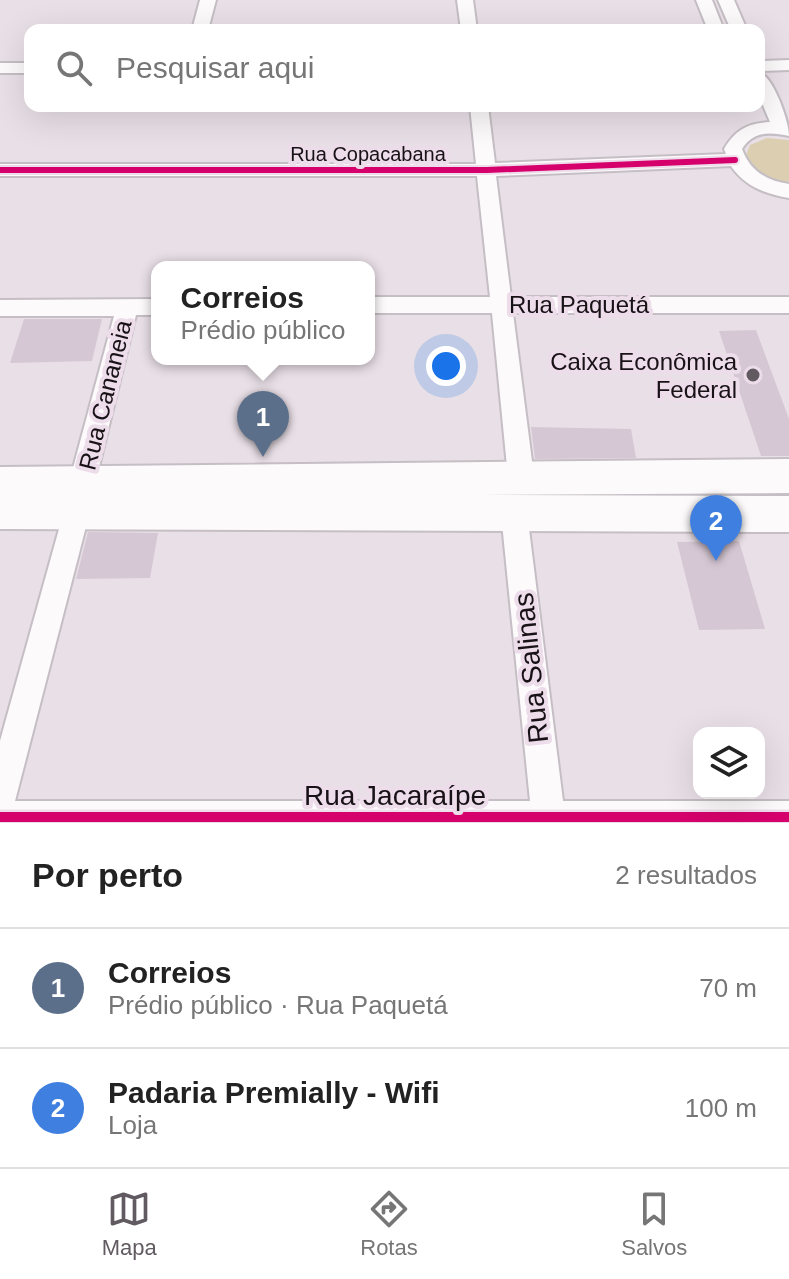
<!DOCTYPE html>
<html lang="pt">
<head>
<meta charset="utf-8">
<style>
  body { margin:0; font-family:Helvetica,sans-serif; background:#f2f2f2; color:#222 }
  .controls { position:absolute; right:24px; bottom:24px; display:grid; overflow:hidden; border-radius:16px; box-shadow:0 8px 32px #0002 }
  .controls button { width:72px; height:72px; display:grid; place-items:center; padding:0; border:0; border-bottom:2px solid #e0e0e0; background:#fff; color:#222; font:40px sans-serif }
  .you { position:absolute; left:446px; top:366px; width:28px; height:28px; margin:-20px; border:6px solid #fff; border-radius:50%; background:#1a73e8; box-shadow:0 0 0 12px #1a73e833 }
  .badge { display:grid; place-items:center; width:52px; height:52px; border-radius:50%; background:#615a60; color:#fff; font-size:26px; font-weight:700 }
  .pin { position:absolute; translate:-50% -66px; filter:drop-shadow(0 2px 4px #0008) }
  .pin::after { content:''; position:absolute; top:42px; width:28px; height:24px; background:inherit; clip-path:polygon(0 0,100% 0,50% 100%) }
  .popup { position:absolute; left:151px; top:261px; width:224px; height:104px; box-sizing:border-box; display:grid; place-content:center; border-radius:16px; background:#fff; filter:drop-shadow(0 2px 6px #0005); font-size:26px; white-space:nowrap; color:#767676 }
  .popup b { font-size:30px; color:#222 }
  .popup::after { content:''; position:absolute; left:50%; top:100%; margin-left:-16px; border:16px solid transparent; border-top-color:#fff }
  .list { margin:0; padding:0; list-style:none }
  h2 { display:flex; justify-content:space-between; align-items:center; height:104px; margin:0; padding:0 32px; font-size:34px }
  h2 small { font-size:26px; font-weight:400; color:#767676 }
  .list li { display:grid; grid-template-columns:52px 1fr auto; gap:24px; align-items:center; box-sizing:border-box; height:120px; padding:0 32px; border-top:2px solid #e0e0e0 }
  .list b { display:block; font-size:30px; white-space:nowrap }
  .list p { margin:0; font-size:26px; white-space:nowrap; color:#767676 }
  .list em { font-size:26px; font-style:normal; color:#767676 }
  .icon { flex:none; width:44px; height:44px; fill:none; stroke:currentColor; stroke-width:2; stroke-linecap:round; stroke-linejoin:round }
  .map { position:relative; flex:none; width:789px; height:823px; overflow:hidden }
  .search { position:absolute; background:#fff; box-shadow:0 8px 32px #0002; left:24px; right:24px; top:24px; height:88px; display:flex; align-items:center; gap:20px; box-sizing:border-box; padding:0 28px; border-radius:16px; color:#767676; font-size:30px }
  .sheet { height:344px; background:#fff }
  nav { display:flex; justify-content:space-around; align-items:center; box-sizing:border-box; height:112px; border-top:2px solid #e0e0e0; background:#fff; font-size:22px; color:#767676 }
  nav a { display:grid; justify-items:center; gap:4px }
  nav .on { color:#615a60 }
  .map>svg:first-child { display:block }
  .green { fill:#dccfb1 }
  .building { fill:#d6c7d4 }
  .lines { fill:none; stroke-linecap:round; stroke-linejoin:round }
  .minor-casing { stroke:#c5bec4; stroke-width:4 }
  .secondary-casing { stroke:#c5bec4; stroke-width:4 }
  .minor { fill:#fcfafb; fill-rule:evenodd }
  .secondary { fill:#fcfafb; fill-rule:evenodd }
  .cycleway-far1-casing { stroke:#eddcea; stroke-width:10 }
  .cycleway-casing { stroke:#eddcea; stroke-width:15 }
  .cycleway-far1 { stroke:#d6006c; stroke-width:6 }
  .cycleway { stroke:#d6006c; stroke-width:10 }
  .poi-dot { fill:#615a60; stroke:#eddcea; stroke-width:3 }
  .labels { text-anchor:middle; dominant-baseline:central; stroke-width:8; stroke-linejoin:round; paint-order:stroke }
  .far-street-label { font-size:20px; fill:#181217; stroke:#eddcea }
  .street-label { font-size:24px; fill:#181217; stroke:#eddcea }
  .poi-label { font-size:24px; fill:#181217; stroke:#eddcea; text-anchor:end }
  .near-street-label { font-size:28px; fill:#181217; stroke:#eddcea }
</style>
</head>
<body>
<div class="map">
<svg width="789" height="823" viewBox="0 0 789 823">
  <rect width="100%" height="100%" fill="#e9e0e7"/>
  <path class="green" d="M767 138 789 140V190L766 183 745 158 750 145Z"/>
  <path class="building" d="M24 319H102L92 361 10 363Z
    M756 330 789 419V456H761L719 331Z
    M531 427 631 429 636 458 535 459Z
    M88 532 158 533 150 578 76 579Z
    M739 541 765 629 699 630 677 542Z"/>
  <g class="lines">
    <g class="minor-casing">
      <path id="minor" d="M200 0H216L208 30H192Z
        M457 0H473L477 30H461Z
        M696 0H712L724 30H708Z
        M718 0H734L747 30H731Z
        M789 60V70L759 71V61Z
        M0 63H30V73H0Z
        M759 72C773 76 789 121 789 136 770 132 753 131 742 149 750 171 767 181 789 184V198C766 194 745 187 731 166L496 176 511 297H789V313H513L534 477 530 485 521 488 512 485 508 477 492 313H369V297H490L477 176H0V164H476L470 106H488L495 163 726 154 724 149C735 130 748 123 770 122L759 96Z
        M157 299V315H136L95 483 91 491 82 495 73 491 69 483 114 316H0V300Z
        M77 499 86 502 90 511 15 801H530L501 513 505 504 514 501 523 504 527 513 563 801H789V823H0V741L64 511 68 502Z"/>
    </g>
    <g class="secondary-casing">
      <path id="secondary" d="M789 459V493L481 495 789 496V532L0 529V467Z"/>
    </g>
    <use href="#minor" class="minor"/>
    <use href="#secondary" class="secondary"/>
    <g class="cycleway-far1-casing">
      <path id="cycleway-far1" d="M0 170H487L735 160"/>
    </g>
    <g class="cycleway-casing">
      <path id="cycleway" d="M0 817H789"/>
    </g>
    <use href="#cycleway-far1" class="cycleway-far1"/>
    <use href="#cycleway" class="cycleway"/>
  </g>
  <circle class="poi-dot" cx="753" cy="375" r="8"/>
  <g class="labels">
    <g class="far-street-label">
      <text x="368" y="154">Rua Copacabana</text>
    </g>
    <g class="street-label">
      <text x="579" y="304">Rua Paquetá</text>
      <text transform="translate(105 395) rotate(-76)">Rua Cananeia</text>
    </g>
    <g class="poi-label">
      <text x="737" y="361">Caixa Econômica<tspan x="737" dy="28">Federal</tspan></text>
    </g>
    <g class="near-street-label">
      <text transform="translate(531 668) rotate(-96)">Rua Salinas</text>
      <text x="395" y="795">Rua Jacaraípe</text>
    </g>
  </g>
</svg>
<div class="controls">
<button><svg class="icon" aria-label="layers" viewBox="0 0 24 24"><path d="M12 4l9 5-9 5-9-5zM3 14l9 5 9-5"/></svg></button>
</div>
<div class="you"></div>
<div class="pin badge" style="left:263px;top:457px;background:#5c6f8a">1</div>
<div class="popup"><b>Correios</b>Prédio público</div>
<div class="pin badge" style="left:716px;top:561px;background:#3f7fe0">2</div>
<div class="search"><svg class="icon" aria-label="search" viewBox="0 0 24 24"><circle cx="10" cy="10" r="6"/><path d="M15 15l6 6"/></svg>Pesquisar aqui</div>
</div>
<section class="sheet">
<h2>Por perto<small>2 resultados</small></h2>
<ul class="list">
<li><span class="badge" style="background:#5c6f8a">1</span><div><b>Correios</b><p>Prédio público · Rua Paquetá</p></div><em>70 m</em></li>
<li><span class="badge" style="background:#3f7fe0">2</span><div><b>Padaria Premially - Wifi</b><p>Loja</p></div><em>100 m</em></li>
</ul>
</section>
<nav>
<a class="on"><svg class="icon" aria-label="map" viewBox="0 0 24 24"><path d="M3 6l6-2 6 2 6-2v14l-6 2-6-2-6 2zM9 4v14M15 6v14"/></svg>Mapa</a>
<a><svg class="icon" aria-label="directions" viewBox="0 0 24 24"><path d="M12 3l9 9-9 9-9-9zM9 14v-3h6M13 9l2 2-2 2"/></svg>Rotas</a>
<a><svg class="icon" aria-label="saved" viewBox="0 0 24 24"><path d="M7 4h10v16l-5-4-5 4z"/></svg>Salvos</a>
</nav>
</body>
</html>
